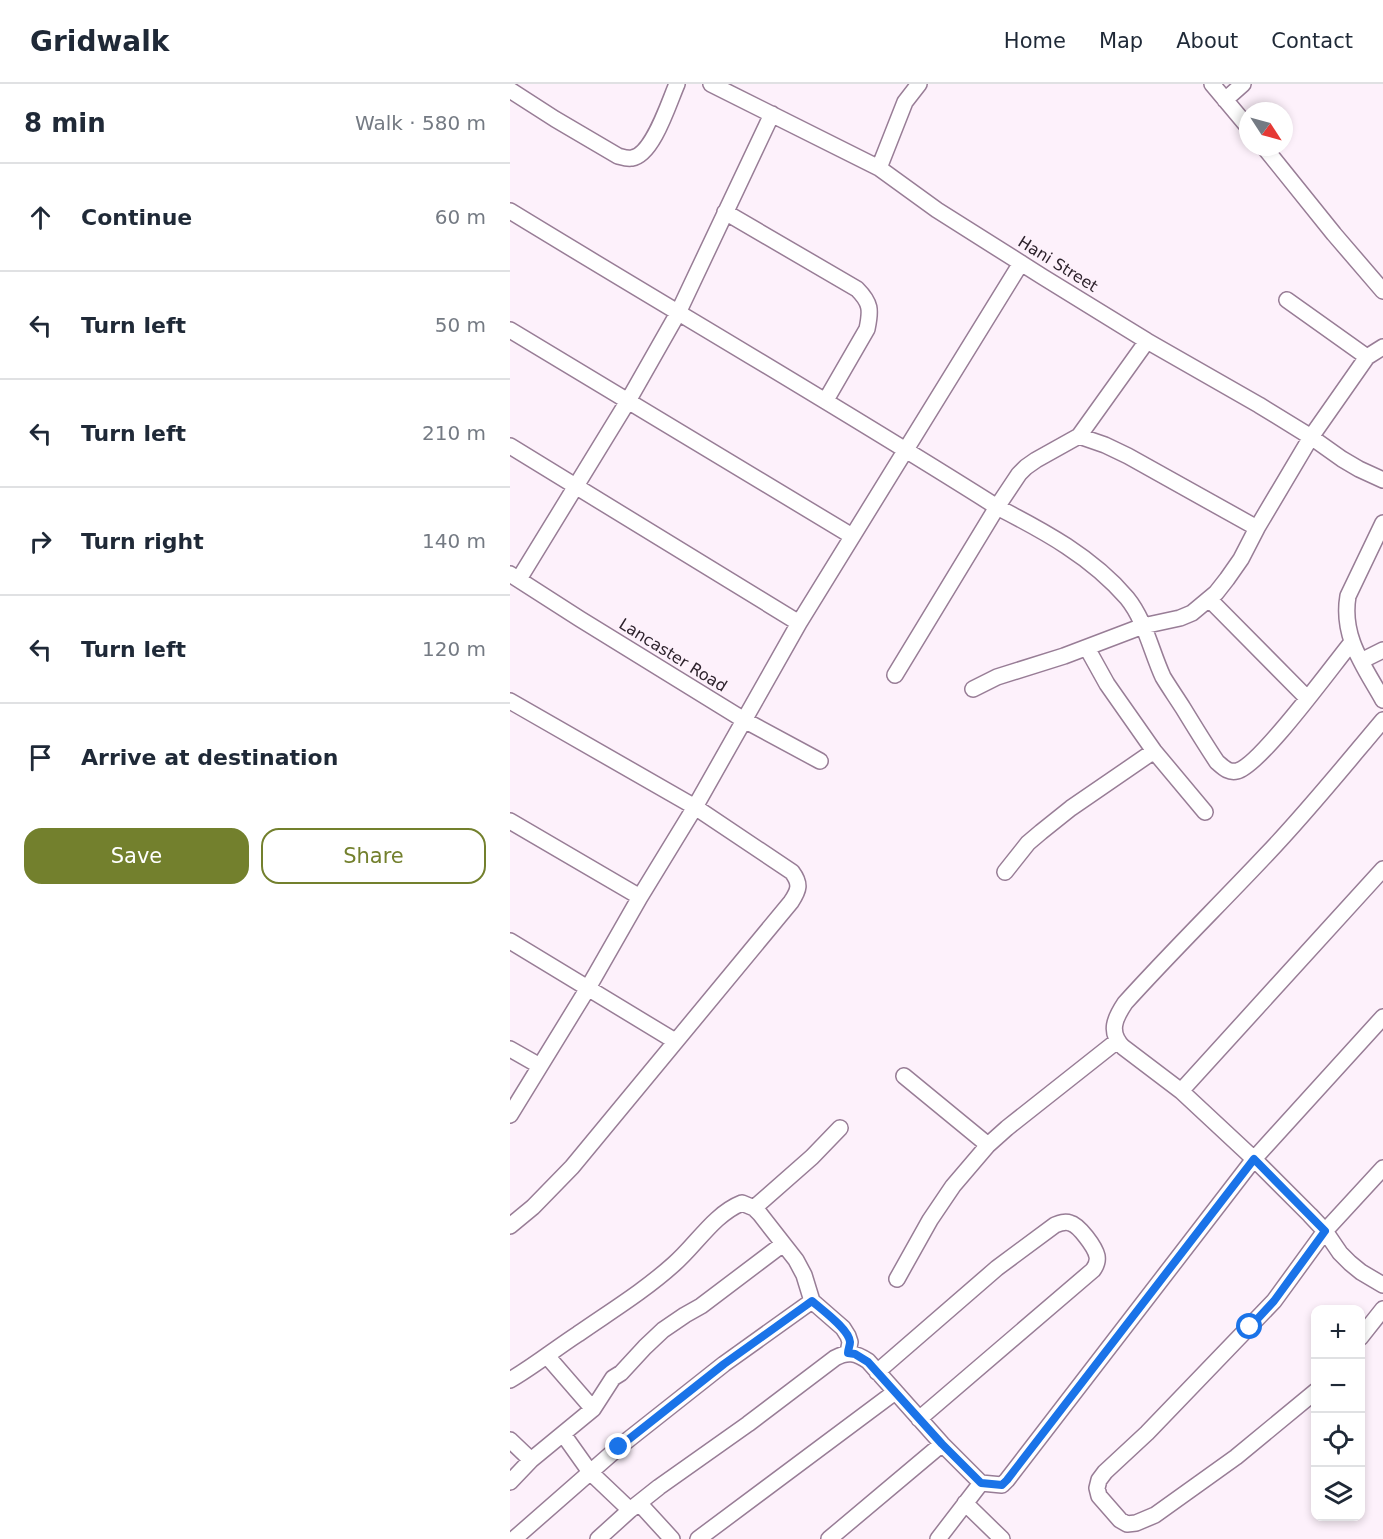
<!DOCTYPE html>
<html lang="en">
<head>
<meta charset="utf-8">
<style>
  body { margin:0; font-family:"DejaVu Sans",sans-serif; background:#f6f6f7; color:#1f2937 }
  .controls { position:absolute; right:18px; bottom:18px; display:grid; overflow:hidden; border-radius:12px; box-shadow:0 3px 9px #0003 }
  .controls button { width:54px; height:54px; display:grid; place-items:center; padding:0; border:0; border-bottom:2px solid #e0e1e3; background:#fff; color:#1f2937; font:30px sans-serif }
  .compass { position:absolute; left:729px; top:18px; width:54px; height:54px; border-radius:50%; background:#fff; box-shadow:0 3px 9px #0003; rotate:126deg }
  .stop { position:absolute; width:18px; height:18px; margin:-14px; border:4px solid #1a73e8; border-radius:50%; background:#fff }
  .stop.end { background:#1a73e8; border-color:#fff; box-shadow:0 2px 6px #0008 }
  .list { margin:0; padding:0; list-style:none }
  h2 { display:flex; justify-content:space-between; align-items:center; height:78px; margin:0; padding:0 24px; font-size:26px }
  h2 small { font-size:20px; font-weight:400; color:#747a83 }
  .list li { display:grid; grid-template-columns:39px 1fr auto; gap:18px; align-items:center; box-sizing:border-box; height:108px; padding:0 24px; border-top:2px solid #e0e1e3 }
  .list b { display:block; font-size:22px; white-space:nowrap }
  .list em { font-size:20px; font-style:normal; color:#747a83 }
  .actions { display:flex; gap:12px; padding:18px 24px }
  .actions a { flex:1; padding:14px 0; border:2px solid #73802d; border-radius:18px; text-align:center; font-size:21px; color:#73802d }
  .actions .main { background:#73802d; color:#fff }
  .icon { flex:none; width:33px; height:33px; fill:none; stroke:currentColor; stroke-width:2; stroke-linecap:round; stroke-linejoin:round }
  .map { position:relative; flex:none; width:873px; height:1455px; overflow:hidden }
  header { display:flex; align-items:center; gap:36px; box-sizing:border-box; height:84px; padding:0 30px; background:#fff; border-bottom:2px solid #e0e1e3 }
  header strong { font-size:28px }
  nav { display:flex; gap:33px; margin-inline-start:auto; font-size:21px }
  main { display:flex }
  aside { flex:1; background:#fff }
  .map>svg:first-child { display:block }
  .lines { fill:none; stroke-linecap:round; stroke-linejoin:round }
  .street-casing { stroke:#987d96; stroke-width:18 }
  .street { stroke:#fff; stroke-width:15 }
  .route { stroke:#1a73e8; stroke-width:8 }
  .labels { text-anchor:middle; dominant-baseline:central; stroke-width:4.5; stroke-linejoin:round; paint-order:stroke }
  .street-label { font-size:16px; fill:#2d222c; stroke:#fdf1fb }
</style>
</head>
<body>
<header>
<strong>Gridwalk</strong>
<nav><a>Home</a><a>Map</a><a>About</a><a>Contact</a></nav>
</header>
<main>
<aside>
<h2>8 min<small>Walk · 580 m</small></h2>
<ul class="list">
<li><svg class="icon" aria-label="ahead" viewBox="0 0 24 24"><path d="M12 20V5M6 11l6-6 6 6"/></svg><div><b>Continue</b></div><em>60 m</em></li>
<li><svg class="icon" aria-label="left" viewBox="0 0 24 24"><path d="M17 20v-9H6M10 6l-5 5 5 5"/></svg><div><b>Turn left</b></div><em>50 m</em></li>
<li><svg class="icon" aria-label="left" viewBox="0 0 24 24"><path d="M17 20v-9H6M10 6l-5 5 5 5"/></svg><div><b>Turn left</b></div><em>210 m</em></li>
<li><svg class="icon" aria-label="right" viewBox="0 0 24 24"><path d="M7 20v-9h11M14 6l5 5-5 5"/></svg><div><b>Turn right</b></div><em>140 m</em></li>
<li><svg class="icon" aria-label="left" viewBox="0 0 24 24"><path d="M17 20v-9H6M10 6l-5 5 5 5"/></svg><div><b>Turn left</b></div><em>120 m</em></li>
<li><svg class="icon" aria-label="arrive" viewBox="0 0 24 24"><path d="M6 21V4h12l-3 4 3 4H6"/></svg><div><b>Arrive at destination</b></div></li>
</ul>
<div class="actions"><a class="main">Save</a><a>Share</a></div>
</aside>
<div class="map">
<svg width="873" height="1455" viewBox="0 0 873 1455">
  <rect width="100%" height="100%" fill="#fdf1fb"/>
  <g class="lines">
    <g class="street-casing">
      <path id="street" d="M201 0 369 84 427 126 533 193 637 257 749 321 801 353 832 375 849 385 873 396
        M702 0 738 43
        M0 6 45 35 108 72C112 73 117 75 122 74 143 71 159 18 167 0
        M715 16 733 0
        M754 63 824 150 873 207
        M369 84 395 18 409 0
        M0 127C162 226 326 321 487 423 534 447 582 473 617 514 635 536 641 567 653 593 659 603 666 613 673 624 684 642 695 660 707 678 713 683 718 689 727 687 750 682 823 581 842 558
        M215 128 347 205C361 219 361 226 357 245L316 316
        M777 216 857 273
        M0 246 342 452
        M569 352 595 361 618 372 747 444
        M0 362 289 539
        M873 439 838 512C831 553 854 582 873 616
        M0 490 70 535 234 636 310 677
        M9 495 118 317 168 229 262 30
        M699 515 797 614
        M577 564 597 600 644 667 695 728
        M851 577 873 566
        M385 591 487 423 509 390 516 383 526 376 569 352 637 257
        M463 605 487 593 554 572 633 542 670 534 682 529 706 509 717 495 731 475 747 444 801 353 857 273 873 263
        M0 617 185 723 282 788C291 800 289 806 281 818L62 1083 23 1123 0 1142
        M873 636C835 681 798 727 757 770 710 820 661 868 615 919 605 934 598 948 613 963L671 1007 744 1075 800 1131 815 1147 830 1169 840 1179 851 1188 873 1201
        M0 737 130 813
        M495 788 518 759 531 748 561 724 644 667
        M0 857 165 957
        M0 965 30 982
        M394 992 478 1061
        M671 1007 873 785
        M0 1031 78 904 130 813 185 723 289 539 511 179
        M244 1124 302 1073 330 1044
        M387 1195 420 1136 443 1102 478 1061 497 1044 607 957
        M850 1254 873 1225
        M37 1272 83 1325
        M367 1288 487 1184 545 1141C550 1139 555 1137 560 1139 569 1141 585 1163 587 1172 588 1177 586 1182 583 1186L409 1335
        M0 1296C24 1282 45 1265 68 1250 101 1227 134 1207 164 1180 186 1161 204 1130 232 1119L244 1124 250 1130 286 1176 294 1191 302 1217 333 1244 338 1252 340 1258 338 1269
        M806 1307 726 1373 645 1431 626 1439 617 1440 610 1436 589 1412 587 1404 589 1396 595 1388 637 1349 764 1217 815 1147 873 1084
        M53 1350 80 1388 120 1426
        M0 1356 21 1376
        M0 1398 21 1376 83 1325 103 1294 111 1289 135 1263 153 1246 175 1231 191 1222 273 1160
        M129 1419 162 1455
        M455 1419 492 1455
        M4 1455 109 1363 214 1280 302 1217
        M88 1455 120 1426 149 1403 238 1340 325 1274C338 1267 346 1269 358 1277L432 1360 471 1399 492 1401 497 1396 744 1075 873 933
        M188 1455 385 1308
        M319 1455 432 1360
        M428 1455 471 1399"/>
    </g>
    <use href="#street" class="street"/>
  </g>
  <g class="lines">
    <path class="route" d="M109 1363 214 1280 302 1217C312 1226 339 1245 340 1258 340 1262 338 1265 338 1269L345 1270 358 1278 432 1360 471 1399 492 1401 497 1396 744 1075 815 1147 764 1217 740 1243"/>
  </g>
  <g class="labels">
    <g class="street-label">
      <text transform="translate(548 180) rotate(32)">Hani Street</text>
      <text transform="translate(163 571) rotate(32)">Lancaster Road</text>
    </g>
  </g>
</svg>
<div class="controls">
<button>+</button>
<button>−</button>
<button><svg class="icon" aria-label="locate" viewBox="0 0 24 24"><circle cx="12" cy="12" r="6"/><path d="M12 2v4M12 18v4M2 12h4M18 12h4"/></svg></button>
<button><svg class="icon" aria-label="layers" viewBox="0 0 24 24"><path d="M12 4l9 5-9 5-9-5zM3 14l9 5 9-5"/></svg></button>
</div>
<svg class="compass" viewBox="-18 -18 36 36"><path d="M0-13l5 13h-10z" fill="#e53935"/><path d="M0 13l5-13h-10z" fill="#747a83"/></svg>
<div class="stop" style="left:740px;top:1243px"></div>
<div class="stop end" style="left:109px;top:1363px"></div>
</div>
</main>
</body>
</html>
